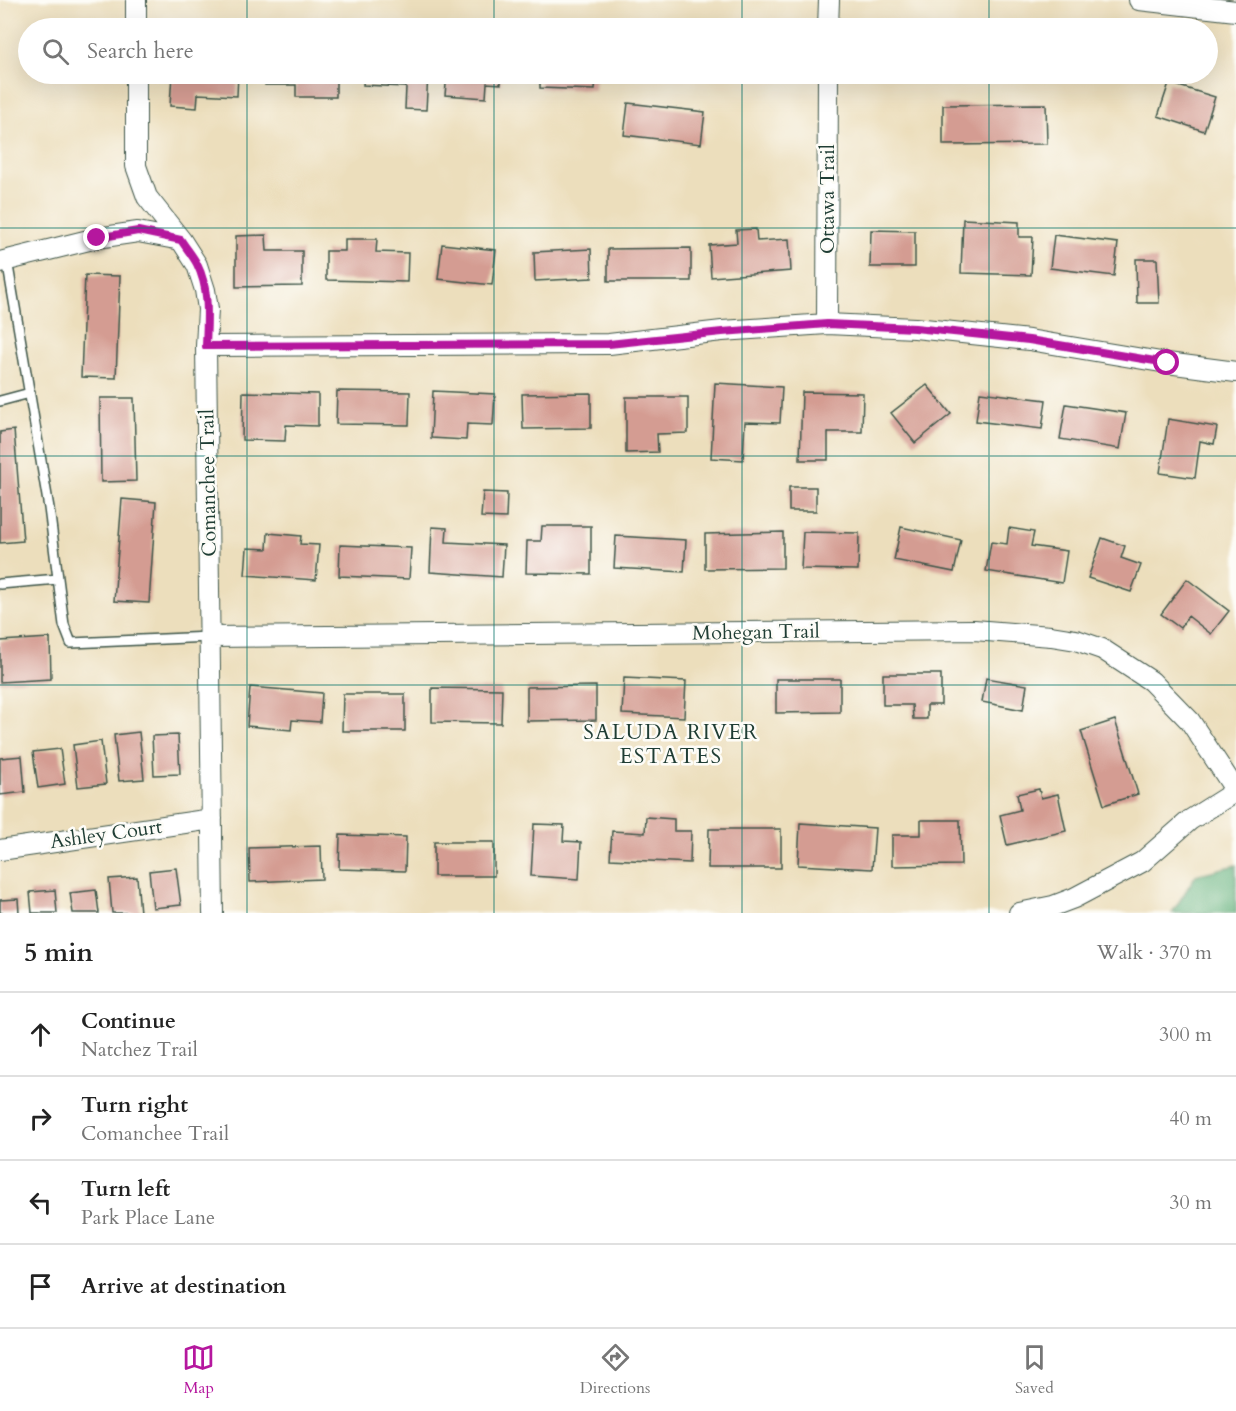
<!DOCTYPE html>
<html lang="en">
<head>
<meta charset="utf-8">
<style>
  body { margin:0; font-family:Cardo,serif; background:#f6f6f6; color:#222 }
  .stop { position:absolute; width:18px; height:18px; margin:-14px; border:4px solid #b5179e; border-radius:50%; background:#fff }
  .stop.end { background:#b5179e; border-color:#fff; box-shadow:0 2px 6px #0008 }
  .list { margin:0; padding:0; list-style:none }
  h2 { display:flex; justify-content:space-between; align-items:center; height:78px; margin:0; padding:0 24px; font-size:26px }
  h2 small { font-size:20px; font-weight:400; color:#767676 }
  .list li { display:grid; grid-template-columns:39px 1fr auto; gap:18px; align-items:center; box-sizing:border-box; height:84px; padding:0 24px; border-top:2px solid #e0e0e0 }
  .list b { display:block; font-size:22px; white-space:nowrap }
  .list p { margin:0; font-size:20px; white-space:nowrap; color:#767676 }
  .list em { font-size:20px; font-style:normal; color:#767676 }
  .icon { flex:none; width:33px; height:33px; fill:none; stroke:currentColor; stroke-width:2; stroke-linecap:round; stroke-linejoin:round }
  .map { position:relative; flex:none; width:1236px; height:913px; overflow:hidden }
  .search { position:absolute; background:#fff; box-shadow:0 6px 24px #0002; left:18px; right:18px; top:18px; height:66px; display:flex; align-items:center; gap:15px; box-sizing:border-box; padding:0 21px; border-radius:33px; color:#767676; font-size:22px }
  .sheet { height:414px; background:#fff }
  nav { display:flex; justify-content:space-around; align-items:center; box-sizing:border-box; height:84px; border-top:2px solid #e0e0e0; background:#fff; font-size:16px; color:#767676 }
  nav a { display:grid; justify-items:center; gap:3px }
  nav .on { color:#b5179e }
  .map>svg:first-child { display:block }
  .forest { fill:#60b07a; stroke:#407657; stroke-width:1.5 }
  .building { fill:#d49c92 }
  .lines { fill:none; stroke-linecap:round; stroke-linejoin:round }
  .service-casing { stroke:#3e5548; stroke-width:12 }
  .minor-casing { stroke:#3e5548; stroke-width:22 }
  .service { stroke:#fff; stroke-width:9 }
  .minor { stroke:#fff; stroke-width:20 }
  .route { stroke:#b5179e; stroke-width:8 }
  .grid { fill:none; stroke:#0f766e; stroke-width:1.5; stroke-opacity:0.55 }
  .labels { text-anchor:middle; dominant-baseline:central; stroke-width:5; stroke-linejoin:round; paint-order:stroke }
  .street-label { font-size:20px; fill:#1f3d34; stroke:#fdfcf7 }
  .neighbourhood-label { font-size:21px; letter-spacing:1.5px; fill:#1f3d34; stroke:#fdfcf7 }
</style>
</head>
<body>
<div class="map">
<svg width="1236" height="913" viewBox="0 0 1236 913">
  <rect width="100%" height="100%" fill="#fdfcf7"/>
  <filter id="ink" filterUnits="userSpaceOnUse"><feTurbulence type="fractalNoise" baseFrequency=".0167" numOctaves="2"/><feDisplacementMap in="SourceGraphic" scale="12" xChannelSelector="R" yChannelSelector="G"/><feConvolveMatrix kernelMatrix="1 2 1 2 8 2 1 2 1" color-interpolation-filters="sRGB"/></filter>
  <filter id="wash" filterUnits="userSpaceOnUse"><feTurbulence type="fractalNoise" baseFrequency=".008" numOctaves="4" result="noise"/><feDisplacementMap in="SourceGraphic" scale="24" xChannelSelector="R" yChannelSelector="G"/><feGaussianBlur stdDeviation="1.35" result="paint"/><feColorMatrix in="noise" values="0 0 0 0 0 0 0 0 0 0 0 0 0 0 0 0 0 1.4 0 .05"/><feComposite in="paint" operator="in"/></filter>
  <g filter="url(#wash)">
    <rect width="100%" height="100%" fill="#ecdebc"/>
    <path class="forest" d="M1236 865V913H1172L1196 875Z"/>
    <g id="blocks">
      <path class="building" d="M172 74H238L237 96 198 94 197 108 170 106Z
        M265 74H336V97H296V85H265Z
        M364 74H428L426 110 405 109 406 87 363 85Z
        M447 74H501V84L487 83 486 98 445 95Z
        M540 74H596L595 90 540 88Z
        M1169 83 1215 97 1204 131 1158 116Z
        M628 103 705 112 701 144 624 135Z
        M1046 104 1047 144 943 145V105Z
        M963 219 1019 222V237H1033L1031 275 961 273Z
        M756 229 757 241 789 239 791 271 711 277 709 245 737 243 736 230Z
        M871 230 915 231V267H870Z
        M266 235 267 251H302V286L236 287V236Z
        M1054 235 1118 243 1114 276 1050 268Z
        M345 239H377L376 252 408 253 407 282 326 280V251H345Z
        M442 244 496 250 492 285 438 279Z
        M691 248V281H608V249Z
        M591 249 592 278 535 281 534 252Z
        M1136 259H1157L1159 303H1137Z
        M85 275 120 276 116 378 81 377Z
        M715 383 782 387 780 423 745 422 743 460 711 458Z
        M927 385 951 414 915 443 891 413Z
        M337 391 410 392 409 425 336 424Z
        M433 391 495 394 493 425 467 424 466 440 431 438Z
        M243 392 318 394V426L286 425 285 441 242 440Z
        M802 392 863 393 862 432H828V460H800Z
        M980 392 1046 400 1042 429 976 421Z
        M591 393V428L523 429 522 394Z
        M626 397H688V433L657 434 658 452 626 453Z
        M100 398H134L136 481 101 482Z
        M1066 404 1126 413 1120 449 1060 439Z
        M1168 419 1217 427 1214 444 1200 441 1195 478 1160 473Z
        M14 430 23 541 0 543V432Z
        M789 487H816V511H789Z
        M483 492 507 493 506 518 481 517Z
        M122 499 156 502 149 603 114 601Z
        M542 526H591V574L526 573 527 541H541Z
        M432 527 447 528 446 542 504 545 502 577 430 572Z
        M901 527 961 540 954 572 894 560Z
        M1009 528 1034 532 1031 546 1067 551 1062 583 986 571 991 542 1007 544Z
        M783 532V568L705 569V534Z
        M803 532 859 533 858 570 801 569Z
        M268 533 301 536 300 544 319 545 316 580 245 575 247 548 267 549Z
        M616 536 686 540 684 572 614 568Z
        M1102 538 1125 546 1121 558 1141 565 1131 592 1088 578Z
        M340 545 411 548 409 579 339 576Z
        M1187 579 1229 611 1211 634 1188 616 1180 628 1161 614Z
        M50 638 51 679 0 682V641Z
        M883 674H941V705H927V719H913L912 705H883Z
        M624 678 686 681 684 717 622 714Z
        M986 678 1027 685 1023 710 982 702Z
        M776 679H840V712L776 713Z
        M596 686V720L527 721V687Z
        M250 687 322 693 320 722 292 720 291 730 247 726Z
        M432 688 502 689 501 723 432 722Z
        M343 694H405V731H342Z
        M1115 720 1138 794 1104 805 1081 731Z
        M139 732 144 779 119 781 114 735Z
        M178 735 180 774 154 775 152 736Z
        M101 741 106 784 78 787 73 745Z
        M60 749 65 784 38 788 33 752Z
        M22 756 25 792 0 795V758Z
        M1039 789 1041 798 1058 794 1066 831 1007 845 1000 815 1020 810 1017 794Z
        M646 817 674 819V831H691L690 863 610 859 612 831 645 833Z
        M921 820H960L961 865 892 866V835H921Z
        M800 823 875 828 872 869 798 865Z
        M534 824 564 825 563 841 581 842 579 879 531 876Z
        M709 829H781V868H708Z
        M340 835 406 837 405 871 339 869Z
        M434 842H494V876H434Z
        M321 846 322 879 250 882 249 848Z
        M176 868 181 905 153 908 149 871Z
        M137 877 140 913H112L109 879Z
        M55 890 57 913H32L30 892Z
        M96 890 99 913H73L70 893Z
        M18 899 19 913H0V900Z"/>
    </g>
  </g>
  <g filter="url(#ink)">
    <use href="#blocks" fill-opacity="0" stroke="#3e5548" stroke-width="1.5"/>
    <g class="lines">
      <g class="service-casing">
        <path id="service" d="M7 260 49 508 64 625 71 643 210 637
          M0 401 30 393
          M0 584 58 579"/>
      </g>
      <g class="minor-casing">
        <path id="minor" d="M1139 0 1236 11
          M136 28V0
          M828 28 829 0
          M136 74V166L147 197 181 240 197 265 205 290 208 309 206 346 213 913
          M0 262 97 238 138 232 181 240
          M827 324 828 74
          M206 346 609 344 722 331 827 324 915 328 1029 340 1167 363 1236 372
          M210 637 974 630 1051 636 1076 640 1102 649 1151 681 1190 721 1236 791 1190 820 1142 862 1074 898 1053 906 1019 913
          M0 850 212 819"/>
      </g>
      <use href="#service" class="service"/>
      <use href="#minor" class="minor"/>
    </g>
  </g>
  <g class="lines" filter="url(#ink)">
    <path class="route" d="M97 238 138 231 181 240C186 248 193 256 197 264 210 290 207 318 206 346L609 344 722 332 827 324 915 328 1029 340 1167 363"/>
  </g>
  <path class="grid" d="M247 0V28M494 0V28M742 0V28M989 0V28M247 74V913M494 74V913M742 74V913M989 74V913M0 228H1236M0 456H1236M0 685H1236"/>
  <g class="labels">
    <g class="street-label">
      <text transform="translate(827 199) rotate(-90)">Ottawa Trail</text>
      <text transform="translate(208 483) rotate(-91)">Comanchee Trail</text>
      <text transform="translate(756 632) rotate(-1)">Mohegan Trail</text>
      <text transform="translate(106 834) rotate(-8)">Ashley Court</text>
    </g>
    <g class="neighbourhood-label">
      <text x="671" y="732">SALUDA RIVER<tspan x="671" dy="24">ESTATES</tspan></text>
    </g>
  </g>
</svg>
<div class="stop" style="left:1167px;top:363px"></div>
<div class="stop end" style="left:97px;top:238px"></div>
<div class="search"><svg class="icon" aria-label="search" viewBox="0 0 24 24"><circle cx="10" cy="10" r="6"/><path d="M15 15l6 6"/></svg>Search here</div>
</div>
<section class="sheet">
<h2>5 min<small>Walk · 370 m</small></h2>
<ul class="list">
<li><svg class="icon" aria-label="ahead" viewBox="0 0 24 24"><path d="M12 20V5M6 11l6-6 6 6"/></svg><div><b>Continue</b><p>Natchez Trail</p></div><em>300 m</em></li>
<li><svg class="icon" aria-label="right" viewBox="0 0 24 24"><path d="M7 20v-9h11M14 6l5 5-5 5"/></svg><div><b>Turn right</b><p>Comanchee Trail</p></div><em>40 m</em></li>
<li><svg class="icon" aria-label="left" viewBox="0 0 24 24"><path d="M17 20v-9H6M10 6l-5 5 5 5"/></svg><div><b>Turn left</b><p>Park Place Lane</p></div><em>30 m</em></li>
<li><svg class="icon" aria-label="arrive" viewBox="0 0 24 24"><path d="M6 21V4h12l-3 4 3 4H6"/></svg><div><b>Arrive at destination</b></div></li>
</ul>
</section>
<nav>
<a class="on"><svg class="icon" aria-label="map" viewBox="0 0 24 24"><path d="M3 6l6-2 6 2 6-2v14l-6 2-6-2-6 2zM9 4v14M15 6v14"/></svg>Map</a>
<a><svg class="icon" aria-label="directions" viewBox="0 0 24 24"><path d="M12 3l9 9-9 9-9-9zM9 14v-3h6M13 9l2 2-2 2"/></svg>Directions</a>
<a><svg class="icon" aria-label="saved" viewBox="0 0 24 24"><path d="M7 4h10v16l-5-4-5 4z"/></svg>Saved</a>
</nav>
</body>
</html>
